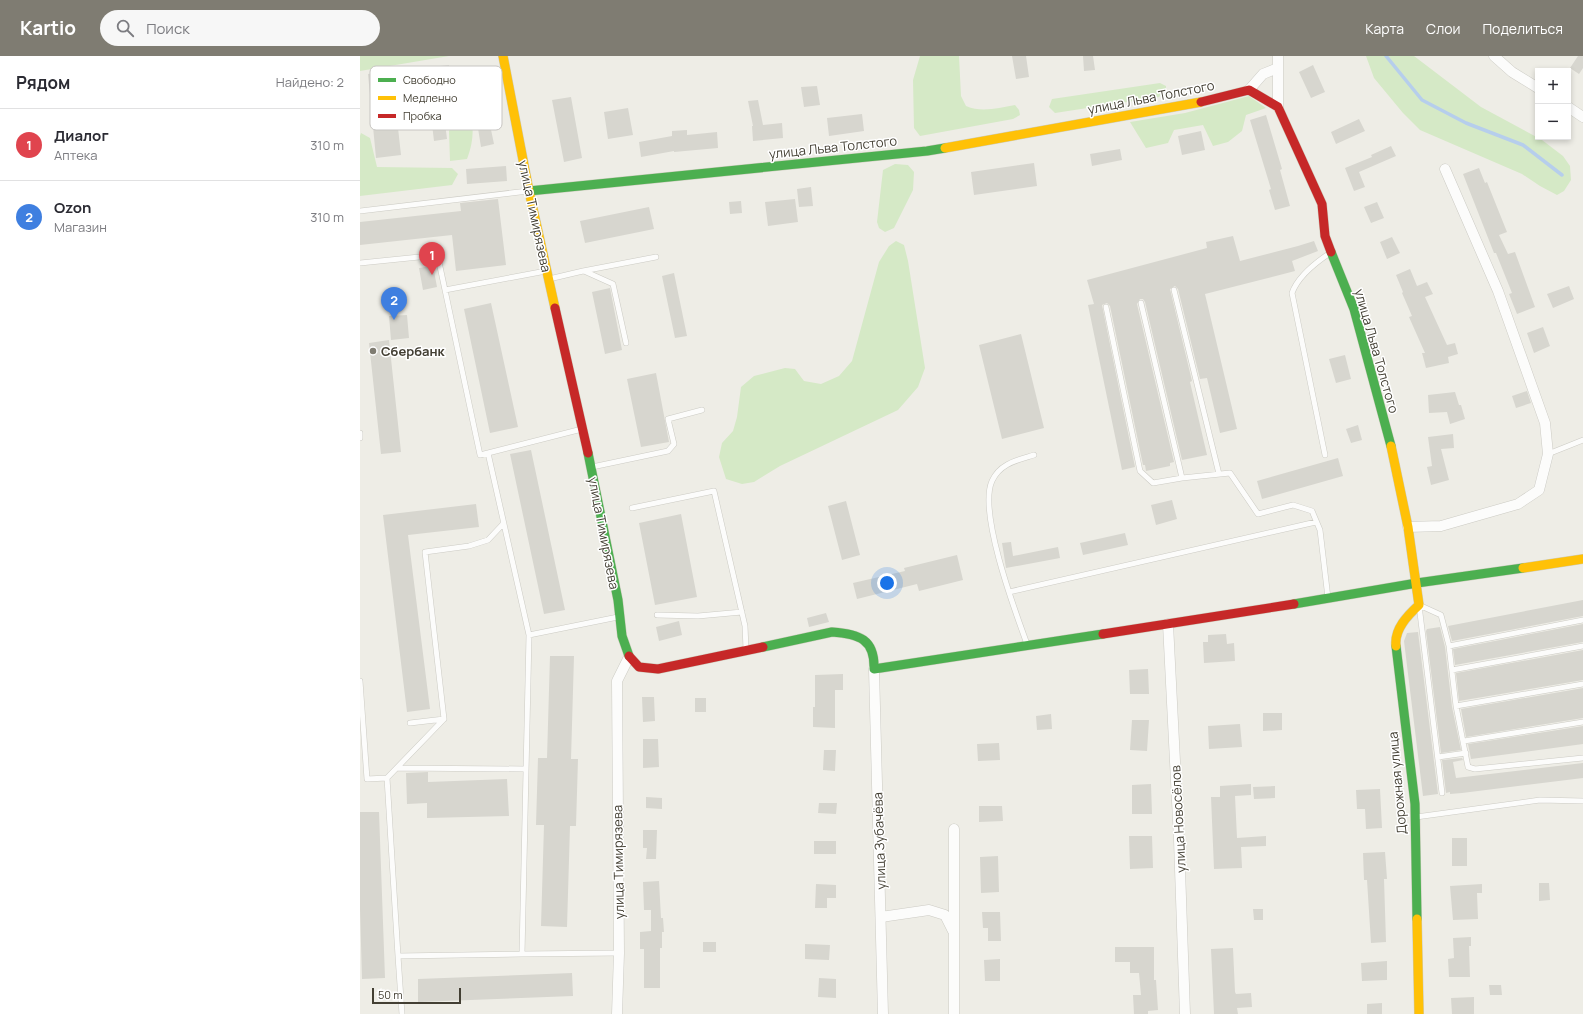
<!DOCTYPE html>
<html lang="ru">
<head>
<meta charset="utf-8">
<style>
  body { margin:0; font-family:Manrope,sans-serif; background:#f7f7f7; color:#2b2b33 }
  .controls { position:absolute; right:12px; top:12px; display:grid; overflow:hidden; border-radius:0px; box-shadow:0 2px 6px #0003 }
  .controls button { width:36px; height:36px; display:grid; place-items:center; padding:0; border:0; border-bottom:1px solid #e1e1e2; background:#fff; color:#2b2b33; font:20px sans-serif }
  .scale { position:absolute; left:12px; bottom:10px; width:89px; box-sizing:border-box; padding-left:4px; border:2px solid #433f33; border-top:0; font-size:11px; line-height:14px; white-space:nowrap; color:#433f33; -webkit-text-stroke:3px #fff; paint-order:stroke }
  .you { position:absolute; left:527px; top:527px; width:14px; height:14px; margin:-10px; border:3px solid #fff; border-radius:50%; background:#1a73e8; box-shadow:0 0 0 6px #1a73e833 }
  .badge { display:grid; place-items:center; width:26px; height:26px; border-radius:50%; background:#7f7c72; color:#fff; font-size:13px; font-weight:700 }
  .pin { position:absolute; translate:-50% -33px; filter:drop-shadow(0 1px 2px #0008) }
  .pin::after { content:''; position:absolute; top:21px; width:14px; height:12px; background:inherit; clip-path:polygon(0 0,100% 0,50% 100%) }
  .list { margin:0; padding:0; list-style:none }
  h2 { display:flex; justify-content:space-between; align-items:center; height:52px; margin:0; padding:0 16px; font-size:17px }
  h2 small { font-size:13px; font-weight:400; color:#7c7c81 }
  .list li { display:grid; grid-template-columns:26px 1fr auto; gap:12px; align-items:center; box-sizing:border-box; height:72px; padding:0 16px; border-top:1px solid #e1e1e2 }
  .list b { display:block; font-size:15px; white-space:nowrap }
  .list p { margin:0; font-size:13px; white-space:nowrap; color:#7c7c81 }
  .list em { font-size:13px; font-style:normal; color:#7c7c81 }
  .icon { flex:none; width:22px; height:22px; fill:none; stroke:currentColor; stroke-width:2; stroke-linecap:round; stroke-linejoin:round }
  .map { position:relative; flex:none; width:1223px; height:958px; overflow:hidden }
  header { display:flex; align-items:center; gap:24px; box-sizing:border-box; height:56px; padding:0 20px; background:#7f7c72; color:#fff }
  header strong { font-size:19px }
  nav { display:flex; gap:22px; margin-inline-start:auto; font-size:14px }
  .search { width:280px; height:36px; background:#f7f7f7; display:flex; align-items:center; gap:10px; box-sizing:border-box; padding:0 14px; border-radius:22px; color:#7c7c81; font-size:15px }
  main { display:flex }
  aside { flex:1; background:#fff }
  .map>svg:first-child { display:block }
  .green { fill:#d5e9c6 }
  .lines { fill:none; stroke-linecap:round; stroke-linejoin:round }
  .stream { stroke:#b6ceec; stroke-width:3.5 }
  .building { fill:#d7d6cf }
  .lane-casing { stroke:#cccbc4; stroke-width:6 }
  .street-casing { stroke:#cccbc4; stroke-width:11 }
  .fast-casing { stroke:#cdccbd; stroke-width:10 }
  .slow-casing { stroke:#cdccbd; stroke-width:10 }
  .jam-casing { stroke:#cdccbd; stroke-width:10 }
  .lane { stroke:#fcfcfb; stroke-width:5 }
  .street { stroke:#fcfcfb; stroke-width:10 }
  .fast { stroke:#4caf50; stroke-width:9 }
  .slow { stroke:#ffc107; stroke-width:9 }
  .jam { stroke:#c62828; stroke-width:9 }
  .poi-dot { fill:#7f7c72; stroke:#fff; stroke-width:1.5 }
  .labels { text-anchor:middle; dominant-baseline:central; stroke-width:3; stroke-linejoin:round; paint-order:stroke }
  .street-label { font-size:13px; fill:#433f33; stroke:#fff }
  .poi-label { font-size:13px; font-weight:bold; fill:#433f33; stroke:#fff; text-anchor:start }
  .key { fill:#fff; stroke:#c7c5c2; stroke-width:1 }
  .key-label { font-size:11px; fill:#433f33 }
</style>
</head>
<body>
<header>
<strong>Kartio</strong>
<div class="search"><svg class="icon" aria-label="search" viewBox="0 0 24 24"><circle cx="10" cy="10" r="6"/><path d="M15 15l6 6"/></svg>Поиск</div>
<nav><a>Карта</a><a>Слои</a><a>Поделиться</a></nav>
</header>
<main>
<aside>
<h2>Рядом<small>Найдено: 2</small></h2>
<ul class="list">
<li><span class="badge" style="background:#e0444e">1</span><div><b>Диалог</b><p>Аптека</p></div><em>310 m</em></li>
<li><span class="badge" style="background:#3f7fe0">2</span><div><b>Ozon</b><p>Магазин</p></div><em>310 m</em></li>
</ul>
</aside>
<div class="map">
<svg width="1223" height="958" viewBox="0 0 1223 958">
  <rect width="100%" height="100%" fill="#eeede6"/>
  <path class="green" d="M0 0H89L0 15Z
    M560 0H599L601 40 606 50C622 57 638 52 655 49L659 54 660 59 653 63 560 80 554 72 553 24Z
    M1006 0H1054L1121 51 1182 84 1203 100 1210 110 1211 124 1204 135 1197 139 1180 130 1162 118 1060 74 1043 57 1014 22Z
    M800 27 806 30V34L799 41 695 57 689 51 692 43Z
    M889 40 906 52 886 59 882 75 868 86 853 90 843 69 814 74 808 87 786 92 770 66 825 57Z
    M110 47C113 69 115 82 107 103L90 105 89 75 95 66 97 49Z
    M1 77 10 82 17 111 92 112 98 118 92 129 0 140V80Z
    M535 108 548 109 554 116 553 134 534 172 525 176 519 172 517 166 523 114Z
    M536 185 544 189 548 205 565 312 558 331 538 354 420 410 394 426 382 428 366 423 359 401 362 387 373 375 377 361 381 331 394 320 425 312 435 313 444 325 461 328 479 320 492 305 519 206 529 190Z"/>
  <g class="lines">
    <path class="stream" d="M1026 0 1062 44 1106 67 1163 89 1202 119"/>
  </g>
  <path class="building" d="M652 0H666L669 21 656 23Z
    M723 0H733L735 14 724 15Z
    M1218 0H1223V12L1219 18 1210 12Z
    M89 9 93 52 88 53 90 66 85 67 87 83 74 85 72 68 38 72 41 99 16 102 8 18Z
    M953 9 965 36 951 42 939 16Z
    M457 30 460 49 444 51 441 31Z
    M211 41 222 102 204 106 192 44Z
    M398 44 403 69 422 67 423 82 393 85 392 70H393L388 45Z
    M268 52 273 79 248 83 244 56Z
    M502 58 504 75 469 80 467 62Z
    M906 59 922 113 920 114 930 150 915 154 909 134 911 133 890 64Z
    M999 63 1005 75 976 88 971 76Z
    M129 64 134 88 121 91 117 66Z
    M327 74V79L357 76 358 92 314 96V95L281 101 279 86 312 80V75Z
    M841 75 845 94 822 99 818 80Z
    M1031 90 1036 100 999 116 1005 131 994 135 985 112 1012 101 1011 99Z
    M760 93 762 104 732 110 730 98Z
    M674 107 677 130 614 139 611 116Z
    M146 110 147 125 107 128 106 113Z
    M1119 112 1125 127 1127 126 1147 176 1139 179 1148 198 1155 196 1175 251 1157 258 1149 238 1152 237 1136 197H1134L1103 118Z
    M451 131 453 150 439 151 437 133Z
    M138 143 146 209 96 215 92 179 0 189V166L101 155 100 147Z
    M435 143 438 166 408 170 405 146Z
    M381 145 382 157 370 158 369 146Z
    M1017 146 1024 162 1011 167 1004 151Z
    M289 151 294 173 225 187 220 165Z
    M873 180 880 205 938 190 954 185 958 195 932 205 935 215 845 238 877 373 860 377 847 322 840 323 818 233 815 230 810 233 832 325 830 326 847 399 822 404 785 246 783 243H780L777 248 814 406 810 407V410L786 415 785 409H783L750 250 747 247 742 249 775 411 762 414 728 249 734 248 727 224 847 192 846 186Z
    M1032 181 1040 197 1027 203 1020 186Z
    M73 210 77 231 63 234 59 212Z
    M1050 213 1057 230 1067 226 1073 238 1065 241 1087 289 1095 287 1098 298 1088 301 1089 307 1066 312 1062 297H1065L1049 261 1052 260 1042 237 1043 236 1036 219Z
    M314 217 327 280 315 282 302 220Z
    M1209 230 1214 243 1193 252 1187 238Z
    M250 232 262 294 245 298 232 236Z
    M131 247 158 371 130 377 104 253Z
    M47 259 49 282 31 284 29 260Z
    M1183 271 1190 290 1174 297 1167 277Z
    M661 278 684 372 642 383 619 289Z
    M29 284 41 396 21 398 9 287Z
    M985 299 991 323 976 327 969 303Z
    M296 317 309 386 281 391 267 323Z
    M1167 335 1171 347 1156 352 1152 340Z
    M1095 336 1099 349H1101L1105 363 1090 368 1087 356 1069 357 1068 339Z
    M998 369 1002 384 991 387 986 373Z
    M1093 378 1094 392 1081 393 1089 424 1071 429 1067 411 1072 410 1068 381Z
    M171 394 205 554 184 558 150 398Z
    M978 402 983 420 902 443 897 425Z
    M812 444 817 463 796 469 791 449Z
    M486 445 500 499 482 504 468 450Z
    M116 448 119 471 48 479 70 653 47 656 23 459Z
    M321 458 337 541 295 549 279 467Z
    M765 477 768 489 723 499 720 487Z
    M651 486 653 500 698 491 700 502 646 512 642 487Z
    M597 499 603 524 559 535 557 528 497 543 493 527 545 515 544 512Z
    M1223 544V560L1092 585 1088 570Z
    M466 557 469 566 449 571 447 562Z
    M319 565 322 579 299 585 296 571Z
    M1223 568V586L1095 609 1093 593Z
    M1080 571 1085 591 1092 651 1101 694 1081 697 1066 575 1067 573Z
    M1058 576 1078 738 1063 740 1044 585 1047 577Z
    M866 578 867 588 874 587 875 605 844 607 843 586H848V579Z
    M1223 594V624L1099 645 1096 617Z
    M190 600H214L211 703H218L216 770H210L207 871 181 870 184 769H176L178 702H187Z
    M788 613 789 638H770L769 614Z
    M483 618V634H475V672L453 671V651H455V619Z
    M1223 632V662L1106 681 1101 653Z
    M282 641H294L295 665 283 666Z
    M335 642H346V656H335Z
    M903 657H922V674L903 675Z
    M691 658 692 673 677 674 676 660Z
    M772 664H789L787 695 770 694Z
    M880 668 882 691 849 693 848 670Z
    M1223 670V688L1111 703 1108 688Z
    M283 683H298L299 711 283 712Z
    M639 687 640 704 618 705 617 688Z
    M464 694H476L475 715 463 714Z
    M1102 702 1103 704 1093 706 1096 722 1223 707V722L1102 737 1090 738V736L1086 737 1082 704Z
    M68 716V726L147 723 149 760 67 762V747L47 748 46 717Z
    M791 728 792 758H772V729Z
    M891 728V739L875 740 877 782 906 780V790L881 791 882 812 854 813 851 741H860V730Z
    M915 730V742L894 743 893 731Z
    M1020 733 1022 772 1006 773 1005 753H997L996 734Z
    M286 741 302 742V753L286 752Z
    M459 747H477L476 758 458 757Z
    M619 750H642L643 765 619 766Z
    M0 756H19L25 922 2 923 0 853Z
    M283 774H297L296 803H286L287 792H283Z
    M769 780H792L793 812 770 813Z
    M1092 782H1107V810H1092Z
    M454 785H476V798H454Z
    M1025 796 1027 823H1024L1026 886 1011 887 1007 824H1004L1003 797Z
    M638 800 639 836 621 837 620 801Z
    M299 825 301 862H303L304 876H302V892H300V932H284V893H280V876L291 875V854H284L283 826Z
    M1179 827H1189L1190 844 1179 845Z
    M456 828 476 829V842H467V852H455Z
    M1122 828V837H1117L1118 863 1093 864 1090 830Z
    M893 853H903V864H894Z
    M622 856H640L641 885H628V872H623Z
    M1111 881V890H1109L1110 921H1089L1088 903 1094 902 1093 882Z
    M343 886H356V896H343Z
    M445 888 470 889 469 904 445 903Z
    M755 891H794V924H796L798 954 788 955V958H774L773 939H781L779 917H770V906H755Z
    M873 892 875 936 876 938 891 937 892 951 877 952 878 958H854L851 893Z
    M640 903V925H625L624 904Z
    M1027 905V924L1002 925 1001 907Z
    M212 917 213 940 58 946V923Z
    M459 922 476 923V942L458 941Z
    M1129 929H1141L1142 939H1130Z
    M1114 941V958H1092L1091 942Z
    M1022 947V958H1007V948Z"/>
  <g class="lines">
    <g class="lane-casing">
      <path id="lane" d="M0 155 168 135
        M0 207 69 200 79 206 85 234
        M186 215 85 234 120 399 128 397 169 579 258 561
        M224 215 253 228 266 287
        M189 223 223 215 296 201
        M814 234 859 418
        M781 247 822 422
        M746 251 780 415 793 427 822 422 870 417 898 458 933 449 952 455 960 474 968 542
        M0 377V382
        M128 397 222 373
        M1188 398 1223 384
        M965 399 932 237C938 220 955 207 970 197
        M232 411 308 395 314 388 308 363 342 354
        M272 452 354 435 385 570 386 593
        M649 536 956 466
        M297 559 338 560 382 556
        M169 579 162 898 259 897
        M667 588C655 555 618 456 632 425 640 407 658 404 674 399
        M1089 590 1223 564
        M1092 614 1223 590
        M0 625 7 723 27 722 38 900
        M1096 650 1223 628
        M50 667 84 663 65 496 109 490 128 484 143 468
        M1104 685 1223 666
        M1078 701 1106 697
        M37 712 165 713
        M27 722 84 663
        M1082 737 1059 549 1081 559 1089 590 1096 650 1108 711 1115 713 1223 702
        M1056 761 1180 744 1223 745
        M42 958 38 900 162 898"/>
    </g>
    <g class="street-casing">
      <path id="street" d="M918 0V51
        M1134 0 1152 16 1178 32
        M889 34 903 18 918 12
        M1208 51 1223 61
        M1048 471 1081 470 1158 448 1179 434 1188 398 1185 367 1138 235 1085 113
        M808 568 819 784 825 958
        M514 613 523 958
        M521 861 569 854 585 859 593 875
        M257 958 259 897 257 625 269 601
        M594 958V773"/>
    </g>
    <g class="fast-casing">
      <path id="fast" d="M169 135 567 95 585 92
        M971 196 994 253 1031 390
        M228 397 258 544 262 580 269 600
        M934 548 1057 527 1163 512
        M1036 590 1055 748 1057 863
        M403 591 472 576C499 578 515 583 514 613L743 578"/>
    </g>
    <g class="slow-casing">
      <path id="slow" d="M143 0 169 135 195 252
        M585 92 841 46
        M1031 390 1048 471 1059 549C1048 559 1034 573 1036 590
        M1163 512 1223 503
        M1057 863 1059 958"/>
    </g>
    <g class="jam-casing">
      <path id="jam" d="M841 46 889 34 918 51 962 148 965 180 971 196
        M195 252 228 397
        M743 578 934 548
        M269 600 279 611 298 613 403 591"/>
    </g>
    <use href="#lane" class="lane"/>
    <use href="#street" class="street"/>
    <use href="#fast" class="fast"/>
    <use href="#slow" class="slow"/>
    <use href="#jam" class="jam"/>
  </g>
  <circle class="poi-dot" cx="13" cy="295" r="4"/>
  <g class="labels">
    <g class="street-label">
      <text transform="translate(791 41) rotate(-11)">улица Льва Толстого</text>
      <text transform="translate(473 91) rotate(-6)">улица Льва Толстого</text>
      <text transform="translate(175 160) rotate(78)">улица Тимирязева</text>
      <text transform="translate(1017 295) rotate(74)">улица Льва Толстого</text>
      <text transform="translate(244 477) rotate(79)">улица Тимирязева</text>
      <text transform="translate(1037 727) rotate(-95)">Дорожная улица</text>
      <text transform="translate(818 763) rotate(-93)">улица Новосёлов</text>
      <text transform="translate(519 785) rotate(-92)">улица Зубачёва</text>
      <text transform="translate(258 806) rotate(-91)">улица Тимирязева</text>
    </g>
    <g class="poi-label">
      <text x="21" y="295">Сбербанк</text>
    </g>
  </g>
  <rect x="10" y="10" width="132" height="64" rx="6" class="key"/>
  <rect x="18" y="22" width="18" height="4" fill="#4caf50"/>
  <rect x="18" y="40" width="18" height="4" fill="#ffc107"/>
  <rect x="18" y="58" width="18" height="4" fill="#c62828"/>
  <g class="key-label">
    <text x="43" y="28">Свободно</text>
    <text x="43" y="46">Медленно</text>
    <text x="43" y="64">Пробка</text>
  </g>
</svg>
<div class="controls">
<button>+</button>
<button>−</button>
</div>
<div class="scale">50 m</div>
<div class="you"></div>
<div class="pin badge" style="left:72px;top:219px;background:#e0444e">1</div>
<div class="pin badge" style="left:34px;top:264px;background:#3f7fe0">2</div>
</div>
</main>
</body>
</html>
